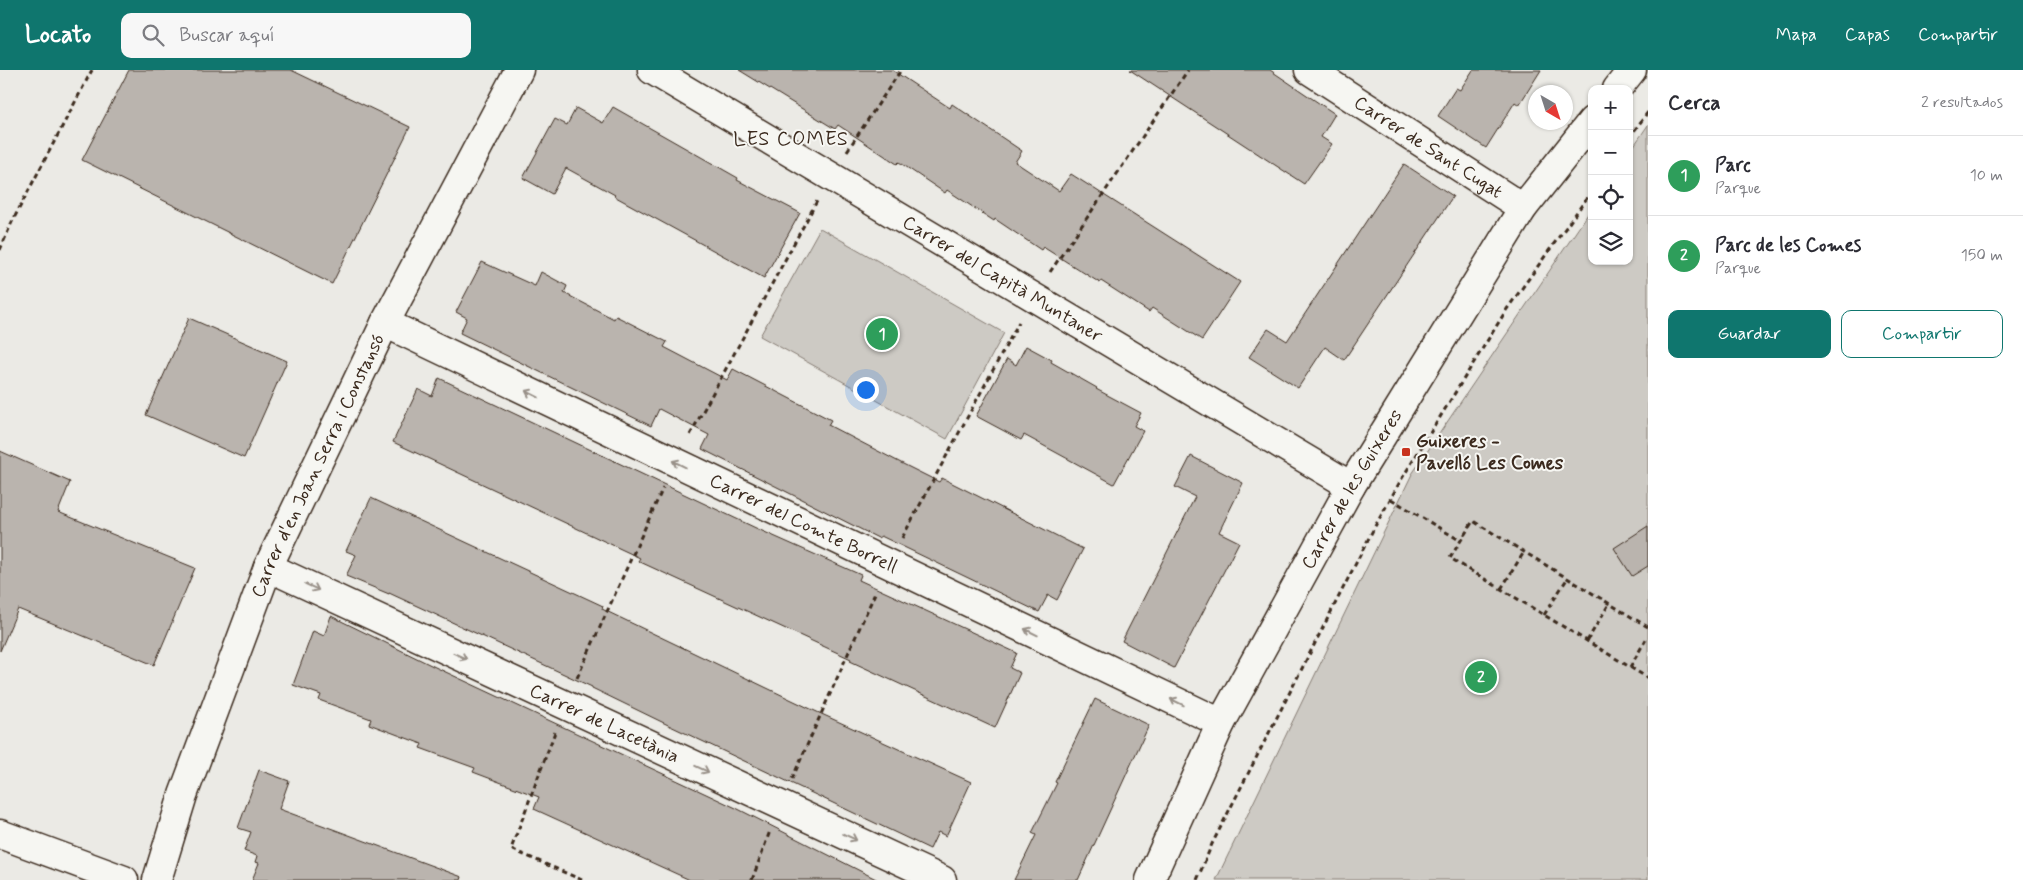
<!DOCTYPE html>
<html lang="es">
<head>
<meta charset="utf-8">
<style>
  body { margin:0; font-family:Mynerve,sans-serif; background:#f7f7f7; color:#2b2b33 }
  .controls { position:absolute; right:15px; top:15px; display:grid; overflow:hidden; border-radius:10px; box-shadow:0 1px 4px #0004 }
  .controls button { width:45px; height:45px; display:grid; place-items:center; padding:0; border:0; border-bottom:1px solid #e1e1e2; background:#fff; color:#2b2b33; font:25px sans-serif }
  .compass { position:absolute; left:1528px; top:15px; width:45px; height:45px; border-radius:50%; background:#fff; box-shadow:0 1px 4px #0004; rotate:141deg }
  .you { position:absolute; left:865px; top:319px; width:18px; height:18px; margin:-12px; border:4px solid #fff; border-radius:50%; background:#1a73e8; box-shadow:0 0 0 8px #1a73e833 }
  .badge { display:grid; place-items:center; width:32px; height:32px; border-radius:50%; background:#0f766e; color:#fff; font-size:16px; font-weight:700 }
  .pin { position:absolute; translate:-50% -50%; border:2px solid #fff; box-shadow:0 1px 5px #0006 }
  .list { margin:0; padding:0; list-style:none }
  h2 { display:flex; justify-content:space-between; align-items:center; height:65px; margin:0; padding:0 20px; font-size:21px }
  h2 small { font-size:16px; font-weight:400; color:#7c7c81 }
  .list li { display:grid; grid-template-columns:32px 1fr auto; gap:15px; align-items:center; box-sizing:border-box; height:80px; padding:0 20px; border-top:1px solid #e1e1e2 }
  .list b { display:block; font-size:19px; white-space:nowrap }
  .list p { margin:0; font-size:16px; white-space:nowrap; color:#7c7c81 }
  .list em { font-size:16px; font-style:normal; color:#7c7c81 }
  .actions { display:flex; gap:10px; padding:15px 20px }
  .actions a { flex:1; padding:11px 0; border:1px solid #0f766e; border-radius:10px; text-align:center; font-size:18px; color:#0f766e }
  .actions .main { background:#0f766e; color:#fff }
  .icon { flex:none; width:28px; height:28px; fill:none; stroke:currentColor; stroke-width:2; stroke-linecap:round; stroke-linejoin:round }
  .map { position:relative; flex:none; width:1648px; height:810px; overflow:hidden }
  header { display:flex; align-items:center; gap:30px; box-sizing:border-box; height:70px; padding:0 25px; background:#0f766e; color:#fff }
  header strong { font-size:24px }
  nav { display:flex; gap:28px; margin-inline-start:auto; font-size:18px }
  .search { width:350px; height:45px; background:#f7f7f7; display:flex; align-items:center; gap:12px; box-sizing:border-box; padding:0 18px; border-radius:10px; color:#7c7c81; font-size:19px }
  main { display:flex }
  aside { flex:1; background:#fff }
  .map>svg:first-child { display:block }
  .green { fill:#cdcac4; stroke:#847a71 }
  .building { fill:#bab4ae; stroke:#3b2a1e }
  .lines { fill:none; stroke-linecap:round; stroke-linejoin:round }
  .minor-casing { stroke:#3b2a1e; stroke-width:31 }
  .path { stroke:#3b2a1e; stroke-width:3; stroke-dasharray:5 4; stroke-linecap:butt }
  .minor { stroke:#f6f6f2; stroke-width:28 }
  .oneway { stroke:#989088 }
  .poi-dot { fill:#c8321e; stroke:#f6f6f2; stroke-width:2 }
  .labels { text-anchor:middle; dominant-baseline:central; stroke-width:4; stroke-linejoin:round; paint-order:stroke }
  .street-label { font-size:19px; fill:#3b2a1e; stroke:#f6f6f2 }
  .poi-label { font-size:19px; font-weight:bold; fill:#3b2a1e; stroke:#f6f6f2; text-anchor:start }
  .neighbourhood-label { font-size:20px; letter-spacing:1px; fill:#3b2a1e; stroke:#f6f6f2 }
</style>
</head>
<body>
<header>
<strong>Locato</strong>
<div class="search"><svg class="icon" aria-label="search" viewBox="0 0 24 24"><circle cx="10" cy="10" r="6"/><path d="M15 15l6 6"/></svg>Buscar aquí</div>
<nav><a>Mapa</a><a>Capas</a><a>Compartir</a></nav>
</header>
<main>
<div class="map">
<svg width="1648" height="810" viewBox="0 0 1648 810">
  <rect width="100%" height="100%" fill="#ebeae5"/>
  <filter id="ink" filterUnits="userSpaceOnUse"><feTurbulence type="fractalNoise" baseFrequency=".02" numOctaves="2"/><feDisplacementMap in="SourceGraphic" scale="10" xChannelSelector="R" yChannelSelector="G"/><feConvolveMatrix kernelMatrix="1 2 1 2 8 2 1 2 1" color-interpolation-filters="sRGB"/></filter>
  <g filter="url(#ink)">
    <path class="green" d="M1648 55V810H1216L1412 404 1592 138V191H1629V83Z
      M820 158 1004 263 947 369 760 266Z"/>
    <path class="building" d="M129 0H291L410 57 332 214 82 90Z
      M739 0H892L950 38 952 34 1022 81 1015 92 1059 121 1071 104 1240 212 1202 270 1152 238 1149 242 1101 211 1100 213 1043 177 1041 180 995 149 994 151 947 120 945 123 899 92 897 94 838 55 835 59Z
      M1130 0H1270L1335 44 1321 67 1332 74 1304 114Z
      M1473 0H1541L1519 35 1515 32 1486 78 1438 46 1456 18 1460 20Z
      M613 37 738 108 737 110 800 143 764 208 614 126 615 125 566 98 552 124 523 108 555 49 567 55 576 38 603 53Z
      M1404 94 1453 126 1344 290 1325 277 1298 318 1249 287 1268 259 1287 271Z
      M482 192 535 216 541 202 567 216 564 223 614 249 616 246 667 272 664 277 727 310 733 299 831 350 828 355 901 393 939 412 942 408 1083 479 1057 530 1048 525 1039 542 881 466 878 468 702 379 709 365 659 339 651 356 460 263 467 248 456 242Z
      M189 248 287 291 244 388 146 345Z
      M1026 276 1052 290 1051 292 1097 318 1096 319 1141 343 1134 356 1143 361 1114 414 1024 365 1021 370 976 346 1007 289 1016 295Z
      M439 308 760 460 861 505 859 510 1017 583 1010 598 1020 603 995 658 850 591 851 589 812 571 638 491 640 488 393 372 418 319 432 326Z
      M0 381 70 412 58 442 195 498 154 595 18 539 0 581Z
      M1191 386 1243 413 1219 462 1239 472 1174 598 1122 571 1195 427 1175 417Z
      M371 428 603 536 602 539 815 641 971 712 946 766 938 762 930 779 664 653 592 618V617L389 523V524L346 506 356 485 346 481Z
      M1648 456V496L1632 506 1614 478Z
      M331 546 435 597 736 738 878 810H690L534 739 539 727 473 702 475 698 420 678 422 674 369 654 371 649 319 630 321 625 293 615 313 561 324 566Z
      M1095 629 1149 655 1078 810H1014L1036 765 1032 763 1057 713 1055 712Z
      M259 700 289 711 279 739 462 807 461 810H252L259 793 255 792 257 786 244 781 251 762 238 758Z"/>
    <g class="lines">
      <g class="minor-casing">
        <g id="minor">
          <path id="s1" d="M652 0 1351 416"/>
          <path id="s2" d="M1309 0 1523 138"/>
          <path d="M1617 19 1632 0"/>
          <path id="s3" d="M385 253 1221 653"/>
          <path id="s4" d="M268 497 942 810"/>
          <path d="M0 764 124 810"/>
          <path id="s5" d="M157 810 183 725 268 497 385 253 519 0"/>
          <path id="s6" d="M1150 810 1221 653 1351 416 1523 138 1592 51"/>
        </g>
      </g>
      <path class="path" d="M1629 68 1648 42
        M847 81 901 0
        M0 180 12 152 92 0
        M1050 202 1188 0
        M690 365 817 131
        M1391 429 1461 471
        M902 468 1019 252
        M1501 519 1524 482
        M1544 545 1567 509
        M1648 557 1473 451 1450 488 1648 608
        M1587 571 1609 534
        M1630 597 1648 566
        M577 608 663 418
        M555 662 511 779 582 810
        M792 709 876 521
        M752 810 770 761
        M1197 810 1212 774 1374 458 1401 410 1507 239 1592 121"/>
      <use href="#minor" class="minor"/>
    </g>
    <defs><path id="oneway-shaft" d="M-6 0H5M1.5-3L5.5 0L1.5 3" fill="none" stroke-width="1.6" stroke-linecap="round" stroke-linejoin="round" transform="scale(1.25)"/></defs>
    <g class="oneway">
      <use href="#oneway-shaft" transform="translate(532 324) rotate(-154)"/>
      <use href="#oneway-shaft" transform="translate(679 394) rotate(-154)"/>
      <use href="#oneway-shaft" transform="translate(312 517) rotate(25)"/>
      <use href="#oneway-shaft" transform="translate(1031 562) rotate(-154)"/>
      <use href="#oneway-shaft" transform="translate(460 586) rotate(25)"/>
      <use href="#oneway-shaft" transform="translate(1177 632) rotate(-154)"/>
      <use href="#oneway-shaft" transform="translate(702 699) rotate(25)"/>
      <use href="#oneway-shaft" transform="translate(850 767) rotate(25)"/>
    </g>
  </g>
  <rect class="poi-dot" x="1401" y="377" width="10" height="10" rx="2.5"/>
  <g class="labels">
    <g class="street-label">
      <text stroke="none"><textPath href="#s2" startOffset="142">Carrer de Sant Cugat</textPath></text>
      <text stroke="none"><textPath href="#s1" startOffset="408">Carrer del Capità Muntaner</textPath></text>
      <text stroke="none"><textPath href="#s5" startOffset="445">Carrer d'en Joan Serra i Constansó</textPath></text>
      <text stroke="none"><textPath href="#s6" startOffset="440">Carrer de les Guixeres</textPath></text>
      <text stroke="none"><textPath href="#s3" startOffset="464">Carrer del Comte Borrell</textPath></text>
      <text stroke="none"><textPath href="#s4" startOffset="371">Carrer de Lacetània</textPath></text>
    </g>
    <g class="poi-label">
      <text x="1416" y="371">Guixeres -<tspan x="1416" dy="22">Pavelló Les Comes</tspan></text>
    </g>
    <g class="neighbourhood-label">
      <text x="791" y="69">LES COMES</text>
    </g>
  </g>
</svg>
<div class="controls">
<button>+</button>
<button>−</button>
<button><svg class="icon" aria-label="locate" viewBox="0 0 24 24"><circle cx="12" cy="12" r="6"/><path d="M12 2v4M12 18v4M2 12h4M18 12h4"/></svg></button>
<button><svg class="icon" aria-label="layers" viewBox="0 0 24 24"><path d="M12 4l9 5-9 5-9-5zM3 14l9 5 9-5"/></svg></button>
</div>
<svg class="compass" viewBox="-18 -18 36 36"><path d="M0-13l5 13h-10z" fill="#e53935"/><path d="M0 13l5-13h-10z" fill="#7c7c81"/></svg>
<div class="you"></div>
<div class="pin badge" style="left:882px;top:264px;background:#2e9e5b">1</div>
<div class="pin badge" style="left:1481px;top:607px;background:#2e9e5b">2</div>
</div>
<aside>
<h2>Cerca<small>2 resultados</small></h2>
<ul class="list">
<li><span class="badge" style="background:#2e9e5b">1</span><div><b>Parc</b><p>Parque</p></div><em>10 m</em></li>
<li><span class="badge" style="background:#2e9e5b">2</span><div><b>Parc de les Comes</b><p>Parque</p></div><em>150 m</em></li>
</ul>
<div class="actions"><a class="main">Guardar</a><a>Compartir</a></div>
</aside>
</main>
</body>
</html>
